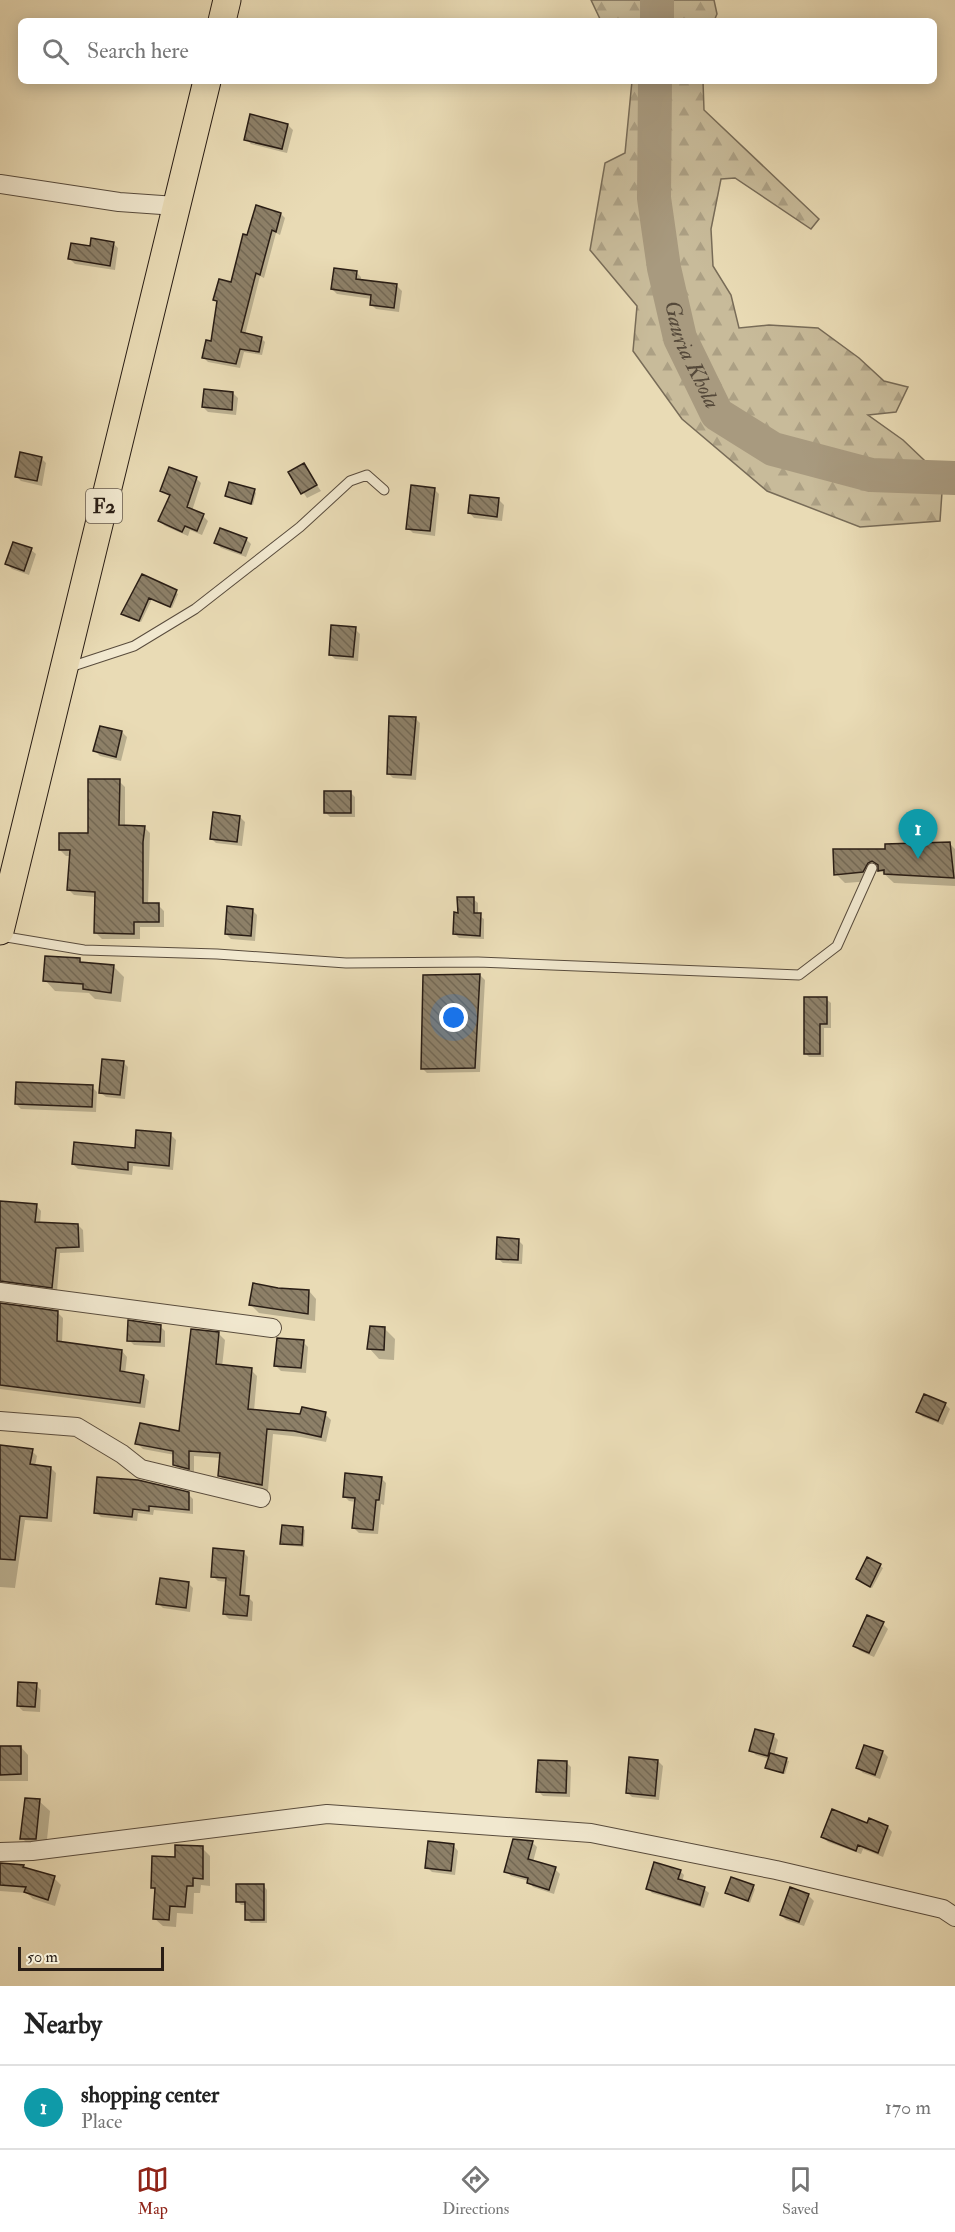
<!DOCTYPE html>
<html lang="en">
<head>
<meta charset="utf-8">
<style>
  body { margin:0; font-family:"IM FELL Double Pica",serif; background:#f6f6f6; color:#222 }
  .scale { position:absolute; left:18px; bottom:15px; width:146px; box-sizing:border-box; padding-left:6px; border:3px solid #291d15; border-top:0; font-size:16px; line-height:21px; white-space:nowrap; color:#291d15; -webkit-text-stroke:4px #f1e8cf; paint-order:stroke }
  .you { position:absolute; left:454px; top:1018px; width:21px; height:21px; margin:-15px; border:4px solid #fff; border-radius:50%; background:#1a73e8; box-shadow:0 0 0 9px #1a73e833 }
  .badge { display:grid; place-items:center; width:39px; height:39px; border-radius:50%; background:#8f2418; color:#fff; font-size:20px; font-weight:700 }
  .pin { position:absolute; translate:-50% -50px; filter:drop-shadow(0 2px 3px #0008) }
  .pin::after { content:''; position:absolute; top:32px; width:21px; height:18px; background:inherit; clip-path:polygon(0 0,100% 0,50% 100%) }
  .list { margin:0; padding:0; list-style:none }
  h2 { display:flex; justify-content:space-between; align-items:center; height:78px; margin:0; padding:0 24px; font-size:26px }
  h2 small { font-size:20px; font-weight:400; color:#767676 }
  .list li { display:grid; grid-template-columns:39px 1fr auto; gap:18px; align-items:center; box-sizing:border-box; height:84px; padding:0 24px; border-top:2px solid #e0e0e0 }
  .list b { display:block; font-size:22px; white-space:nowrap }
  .list p { margin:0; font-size:20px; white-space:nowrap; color:#767676 }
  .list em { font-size:20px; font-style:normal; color:#767676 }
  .icon { flex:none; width:33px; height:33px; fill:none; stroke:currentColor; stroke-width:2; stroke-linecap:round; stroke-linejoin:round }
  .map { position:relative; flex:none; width:955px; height:1986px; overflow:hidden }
  .search { position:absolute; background:#fff; box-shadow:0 3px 15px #0003; left:18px; right:18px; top:18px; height:66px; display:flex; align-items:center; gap:15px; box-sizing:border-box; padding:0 21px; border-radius:9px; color:#767676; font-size:22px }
  .sheet { height:162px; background:#fff }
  nav { display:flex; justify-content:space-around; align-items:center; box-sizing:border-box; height:84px; border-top:2px solid #e0e0e0; background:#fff; font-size:16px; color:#767676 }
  nav a { display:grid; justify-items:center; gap:3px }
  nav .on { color:#8f2418 }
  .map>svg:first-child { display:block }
  .forest { fill:url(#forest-firs); stroke:#786c58; stroke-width:1.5 }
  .shadow { fill:#0003 }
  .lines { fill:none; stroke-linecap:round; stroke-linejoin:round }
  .river { stroke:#a89a7f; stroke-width:34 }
  .building { fill:url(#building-back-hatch); stroke:#291d15; stroke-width:1.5 }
  .service-casing { stroke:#594c3d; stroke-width:11 }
  .minor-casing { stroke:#594c3d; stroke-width:20 }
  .primary-casing { stroke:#291d15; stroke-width:29 }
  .service { stroke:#f1e8cf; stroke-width:9 }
  .minor { stroke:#f1e8cf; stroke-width:18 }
  .primary { stroke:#e9dbb5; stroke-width:27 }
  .labels { text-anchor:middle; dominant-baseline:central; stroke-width:5; stroke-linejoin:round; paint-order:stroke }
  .shield { fill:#f1e8cf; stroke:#655a4d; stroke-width:1.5 }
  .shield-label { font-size:20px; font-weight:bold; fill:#291d15 }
  .water-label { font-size:22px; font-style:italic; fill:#55493a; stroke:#f1e8cf }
</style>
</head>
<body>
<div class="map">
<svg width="955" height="1986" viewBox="0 0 955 1986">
  <defs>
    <pattern id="forest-firs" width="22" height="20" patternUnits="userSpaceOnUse" patternTransform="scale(1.5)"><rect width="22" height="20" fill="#c8bb9a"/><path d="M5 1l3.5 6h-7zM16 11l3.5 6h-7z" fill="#aca084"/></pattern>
    <pattern id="building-back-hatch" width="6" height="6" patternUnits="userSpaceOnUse" patternTransform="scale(1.5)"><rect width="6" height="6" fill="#8d8068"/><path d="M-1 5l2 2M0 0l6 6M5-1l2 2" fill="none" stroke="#736854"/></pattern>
  </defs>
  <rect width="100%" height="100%" fill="#e9dbb5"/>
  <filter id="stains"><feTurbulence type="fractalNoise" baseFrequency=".00333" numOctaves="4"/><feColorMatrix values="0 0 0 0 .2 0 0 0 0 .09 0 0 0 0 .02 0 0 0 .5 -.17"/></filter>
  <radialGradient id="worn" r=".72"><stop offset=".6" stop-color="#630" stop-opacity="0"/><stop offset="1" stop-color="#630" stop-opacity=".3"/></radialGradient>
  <path class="forest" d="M591 0H714L717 14 714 21H601Z
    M632 81H703L704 110 819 219 811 229 735 178 721 179 711 229 713 266 731 295 739 328 769 325 818 328 859 358 884 381 908 387 896 412 868 415 903 440 943 478 940 521 860 527 767 491 682 419 633 351 637 306 590 250 605 163 625 153Z"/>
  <path class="shadow" d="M288 125 293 130 287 153 251 144 246 139Z
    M281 214 285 218 280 235 276 233 264 278 260 276 245 335 261 338 265 342 262 355 244 352 240 368 208 362 204 358 212 343 218 303 215 300 232 284 248 237Z
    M113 243 118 248 115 270 75 264 70 259 91 248Z
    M356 272 361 277V281L397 286 402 291 399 312 376 309 371 304 372 299 337 294 332 289Z
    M233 393 238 398 236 415 208 412 203 407Z
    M41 458 46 463 42 486 21 481 16 476Z
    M303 465 321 491 307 498 290 473Z
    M196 478 201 483 192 511 203 516 208 521 202 535 190 530 188 536 165 526 160 521 171 497 162 491Z
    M434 489 439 494 435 536 413 533 408 528Z
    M254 490 256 493 253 505 227 496Z
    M499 500 504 505 502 521 474 518 469 512Z
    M246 539 251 544 246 557 221 548 216 543Z
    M31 550 36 554 29 575 12 569 7 564Z
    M142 576 178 594 172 608 152 599 141 622 125 615Z
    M355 629 360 634 358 661 335 659 330 654Z
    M415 718 420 723 416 780 393 778 388 773Z
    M122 732 127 737 121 761 100 756 95 751Z
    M119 781 125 787V827H144L150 833 148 905H158L164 911V927H140V939H102L96 933V897L74 895 68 889 71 856H66L60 850 89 835Z
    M350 792 355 797V817H330L325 812Z
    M240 817 245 822 242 846 216 843 211 838Z
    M950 844 955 849V886L894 883 880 870 876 872 872 881 845 883 836 874 886 850Z
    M473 899 478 903V915L484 919V939L459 938 455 934 459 914Z
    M252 910 257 915 255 941 231 939 226 934Z
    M80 960 83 963 114 967 124 977 121 1002 95 999 89 993 55 991 45 980Z
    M480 975 485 980 480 1072 427 1073 422 1068Z
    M826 999 831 1003V1028H824V1057H809L805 1053Z
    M123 1062 128 1067 125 1099 106 1097 100 1092Z
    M92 1087 97 1092 96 1112 21 1109 16 1104Z
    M171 1135 176 1140 173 1170 133 1166 132 1175 78 1169 73 1164 136 1150Z
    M0 1203 36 1205 41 1211 40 1224 78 1225 83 1230 84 1252 60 1253 57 1292 0 1288Z
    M518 1240 523 1245 522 1264 503 1263 497 1258Z
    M309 1291 316 1299 315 1321 259 1313 251 1305Z
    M0 1305 58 1313 63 1318 62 1343 122 1351 127 1357 125 1374 143 1376 149 1381 145 1408 0 1389Z
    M160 1326 165 1331V1347L134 1345 129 1340Z
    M384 1328 395 1339 394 1360 379 1359 369 1348Z
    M219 1334 225 1340 222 1367 251 1370 257 1376 254 1411 301 1416 325 1414 331 1420 326 1442 301 1437 273 1434 268 1490 226 1482 220 1476 221 1458 194 1456V1474L181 1471 175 1465V1455L143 1449 137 1443 181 1433Z
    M303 1342 308 1347 306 1373 281 1371 276 1366Z
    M945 1404 950 1409 943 1425 923 1417 918 1412Z
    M0 1447 32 1451 37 1456 35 1466 51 1468 56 1473 52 1522 25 1520 15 1588 0 1587Z
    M381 1478 386 1483 384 1505 381 1504 378 1534 359 1533 354 1528 356 1502 349 1501 344 1496Z
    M188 1494 193 1499V1514L154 1510 153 1515 138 1513 137 1521 101 1517 96 1512Z
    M302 1528 305 1530 304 1547 284 1545 282 1543Z
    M243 1552 248 1557 245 1597H248L253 1602 252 1621 229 1619 224 1614 227 1582 218 1581 213 1576Z
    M868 1559 883 1568 872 1588 859 1581Z
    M188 1583 193 1588 190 1612 163 1608 158 1603Z
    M883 1624 888 1629 874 1657 860 1651 855 1646Z
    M36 1685 41 1690 40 1712 23 1711 18 1706Z
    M773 1735 778 1740 774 1756 789 1761 785 1774 769 1769 767 1767 769 1759 756 1755 751 1750Z
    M21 1747 28 1755V1781H0V1748Z
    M865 1747 883 1752 888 1757 880 1779 863 1773 858 1768Z
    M658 1761 663 1766 659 1800 632 1797 627 1792Z
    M566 1762 571 1767 570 1797 543 1796 538 1791Z
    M39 1801 50 1811 46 1849 32 1848 22 1838Z
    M868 1825 888 1827 892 1832 883 1857 863 1849 861 1854 828 1842 823 1837Z
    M532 1842 537 1847 533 1862 555 1869 560 1874 554 1894 533 1887 529 1881 511 1876 506 1871Z
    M453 1845 458 1851 455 1875 432 1872 427 1867Z
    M202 1848 210 1856V1886L201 1885 200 1893H194L193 1914 177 1913 176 1927 163 1926 155 1919 156 1892 152 1887 176 1859Z
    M0 1865 23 1866 54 1878 61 1885 55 1906 33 1899 27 1893 0 1891Z
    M680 1871 684 1875 682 1882 704 1889 709 1893 704 1908 652 1893 648 1888Z
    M264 1886 267 1890V1923H251L247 1920V1905H241L237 1901Z
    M753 1887 755 1889 750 1903 727 1893Z
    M791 1889 809 1896 814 1901 804 1926 786 1920 781 1915Z"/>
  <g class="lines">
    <g class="river">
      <path d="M657 21V0"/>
      <path id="s1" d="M655 81 654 198 664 268 680 338 717 414 773 449 871 475 955 478"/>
    </g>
  </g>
  <path class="building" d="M250 114 288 124 282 149 244 140Z
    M256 205 281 213 276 232 272 230 260 275 256 273 241 332 262 337 259 352 240 349 236 364 202 358 206 340 211 341 217 301 213 300 219 279 231 282 243 234 247 235Z
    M91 238 114 242 110 266 68 259 71 243 90 246Z
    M334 268 357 271 356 279 397 284 394 308 370 305 371 295 331 289Z
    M204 389 233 392 232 410 202 407Z
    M20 452 42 457 37 481 15 477Z
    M304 463 317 485 301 494 288 472Z
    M169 467 197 477 187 507 204 514 197 531 185 526 182 532 158 521 170 495 160 491Z
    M229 482 255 489 251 504 225 496Z
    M411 485 435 488 430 531 406 529Z
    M470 495 499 498 497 517 468 513Z
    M220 528 247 538 241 553 214 543Z
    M13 542 32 548 24 571 5 564Z
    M142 574 177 590 170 607 149 598 139 621 121 614Z
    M331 625 356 627 353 657 329 655Z
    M389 716 416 717 411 775 387 774Z
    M100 726 122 731 116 757 93 751Z
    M88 779H120L119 825 145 826 143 842V903H159V922H134V934L94 933 95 892 67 890 70 850H59V833H88Z
    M324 791H351V813H324Z
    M213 812 240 816 237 842 210 839Z
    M950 842 954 878 884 874V870L878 871V865L872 861 868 863 863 872 834 875 833 849H885V844Z
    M457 897H474V913H481L480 936 453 934 454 912 458 913Z
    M227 906 253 909 251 936 225 934Z
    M45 956 80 958V962L114 965 111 993 83 989V984L43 981Z
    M480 974 475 1068 421 1069 423 975Z
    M804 997H827V1024H820V1054H804Z
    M102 1059 124 1061 120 1095 99 1093Z
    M16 1082 93 1085 92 1107 15 1104Z
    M136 1130 171 1133 169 1166 128 1162V1170L72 1164 74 1142 135 1148Z
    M0 1201 37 1204 35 1222 78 1224 79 1247 56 1248 52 1288 0 1281Z
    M497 1237 519 1239 518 1260 496 1259Z
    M253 1283 278 1288 309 1290 308 1314 249 1305Z
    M0 1303 58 1311 57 1341 122 1350 120 1371 144 1375 140 1403 0 1385Z
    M128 1320 161 1325 160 1342 127 1341Z
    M370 1326 385 1327 384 1350 367 1349Z
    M191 1329 219 1332 216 1364 252 1368 248 1409 300 1414 302 1407 326 1412 321 1437 294 1431 267 1429 262 1485 218 1476 220 1453 189 1451V1469L173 1465V1451L135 1444 140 1423 179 1431Z
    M277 1338 304 1340 301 1368 274 1366Z
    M924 1394 946 1403 938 1421 916 1412Z
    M0 1445 33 1449 30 1464 51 1467 47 1518 20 1516 15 1560 0 1559Z
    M345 1473 382 1477 379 1500H376L373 1530 352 1528 355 1498 343 1497Z
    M97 1477 138 1480 189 1492V1510L149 1506V1511L133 1509 132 1517 94 1513Z
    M282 1525 303 1527 302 1545 280 1544Z
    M213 1548 244 1551 240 1595 249 1596 247 1616 223 1614 226 1578 211 1577Z
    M867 1557 881 1564 870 1587 856 1579Z
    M160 1578 189 1582 186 1608 156 1604Z
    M867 1615 884 1622 869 1653 853 1646Z
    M18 1682 37 1683 35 1707 17 1706Z
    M755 1729 774 1734 768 1756 749 1751Z
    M864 1745 883 1751 875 1775 856 1768Z
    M0 1746H21V1774L0 1775Z
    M770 1753 787 1758 783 1773 765 1768Z
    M629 1757 658 1760 655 1796 626 1793Z
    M538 1760 567 1761 566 1793 536 1792Z
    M25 1798 40 1799 36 1839H20Z
    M832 1809 867 1823 869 1818 888 1826 878 1853 858 1845 856 1851 821 1837Z
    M513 1839 533 1841 528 1859 556 1867 549 1890 527 1883 528 1878 504 1872Z
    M428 1841 454 1844 451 1871 425 1868Z
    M175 1845 203 1846V1879L193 1878V1886H187L185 1907 170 1906 169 1920 153 1919 155 1888H151L152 1856 175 1857Z
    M654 1862 681 1870 678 1879 705 1887 700 1905 646 1889Z
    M0 1863 24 1865 23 1867 55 1876 48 1900 24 1892 26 1887 0 1885Z
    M731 1877 754 1885 748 1901 725 1893Z
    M236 1884H264V1920H245V1902H236Z
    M790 1887 809 1894 799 1922 780 1915Z"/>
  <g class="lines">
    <g class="service-casing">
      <path id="service" d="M67 668 134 646 195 609 300 527 350 481 367 475 384 490
        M0 936 84 950 217 954 346 963 478 962 799 975 837 946 872 868"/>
    </g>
    <g class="minor-casing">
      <path id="minor" d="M0 184 119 202 176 206
        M0 1292 272 1328
        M0 1421 77 1427 122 1454 141 1469 261 1498
        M0 1852 32 1851 327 1814 591 1833 776 1870 943 1909 955 1917"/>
    </g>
    <g class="primary-casing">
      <path id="primary" d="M222 21 227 0
        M0 931 207 81"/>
    </g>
    <use href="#service" class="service"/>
    <use href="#minor" class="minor"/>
    <use href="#primary" class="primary"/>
  </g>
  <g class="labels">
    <rect class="shield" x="86" y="489" width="36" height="34" rx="4.5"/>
    <g class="shield-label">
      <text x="104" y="506">F2</text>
    </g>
    <g class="water-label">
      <text stroke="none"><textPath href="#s1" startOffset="279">Gauria Khola</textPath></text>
    </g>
  </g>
  <rect width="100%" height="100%" filter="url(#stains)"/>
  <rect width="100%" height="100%" fill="url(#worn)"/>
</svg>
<div class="scale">50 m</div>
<div class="you"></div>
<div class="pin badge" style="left:918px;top:859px;background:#0f9aa8">1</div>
<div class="search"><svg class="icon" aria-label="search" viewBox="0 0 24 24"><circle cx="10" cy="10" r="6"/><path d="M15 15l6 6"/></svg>Search here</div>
</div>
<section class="sheet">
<h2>Nearby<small></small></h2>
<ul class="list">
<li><span class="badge" style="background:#0f9aa8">1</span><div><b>shopping center</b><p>Place</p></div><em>170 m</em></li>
</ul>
</section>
<nav>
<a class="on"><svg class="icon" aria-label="map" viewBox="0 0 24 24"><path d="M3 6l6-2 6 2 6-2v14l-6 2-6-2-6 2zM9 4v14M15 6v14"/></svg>Map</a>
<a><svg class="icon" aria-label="directions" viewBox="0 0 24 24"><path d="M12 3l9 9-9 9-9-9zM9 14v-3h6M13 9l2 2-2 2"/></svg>Directions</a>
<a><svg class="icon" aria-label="saved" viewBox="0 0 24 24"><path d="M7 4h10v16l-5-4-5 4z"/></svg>Saved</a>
</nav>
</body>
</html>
